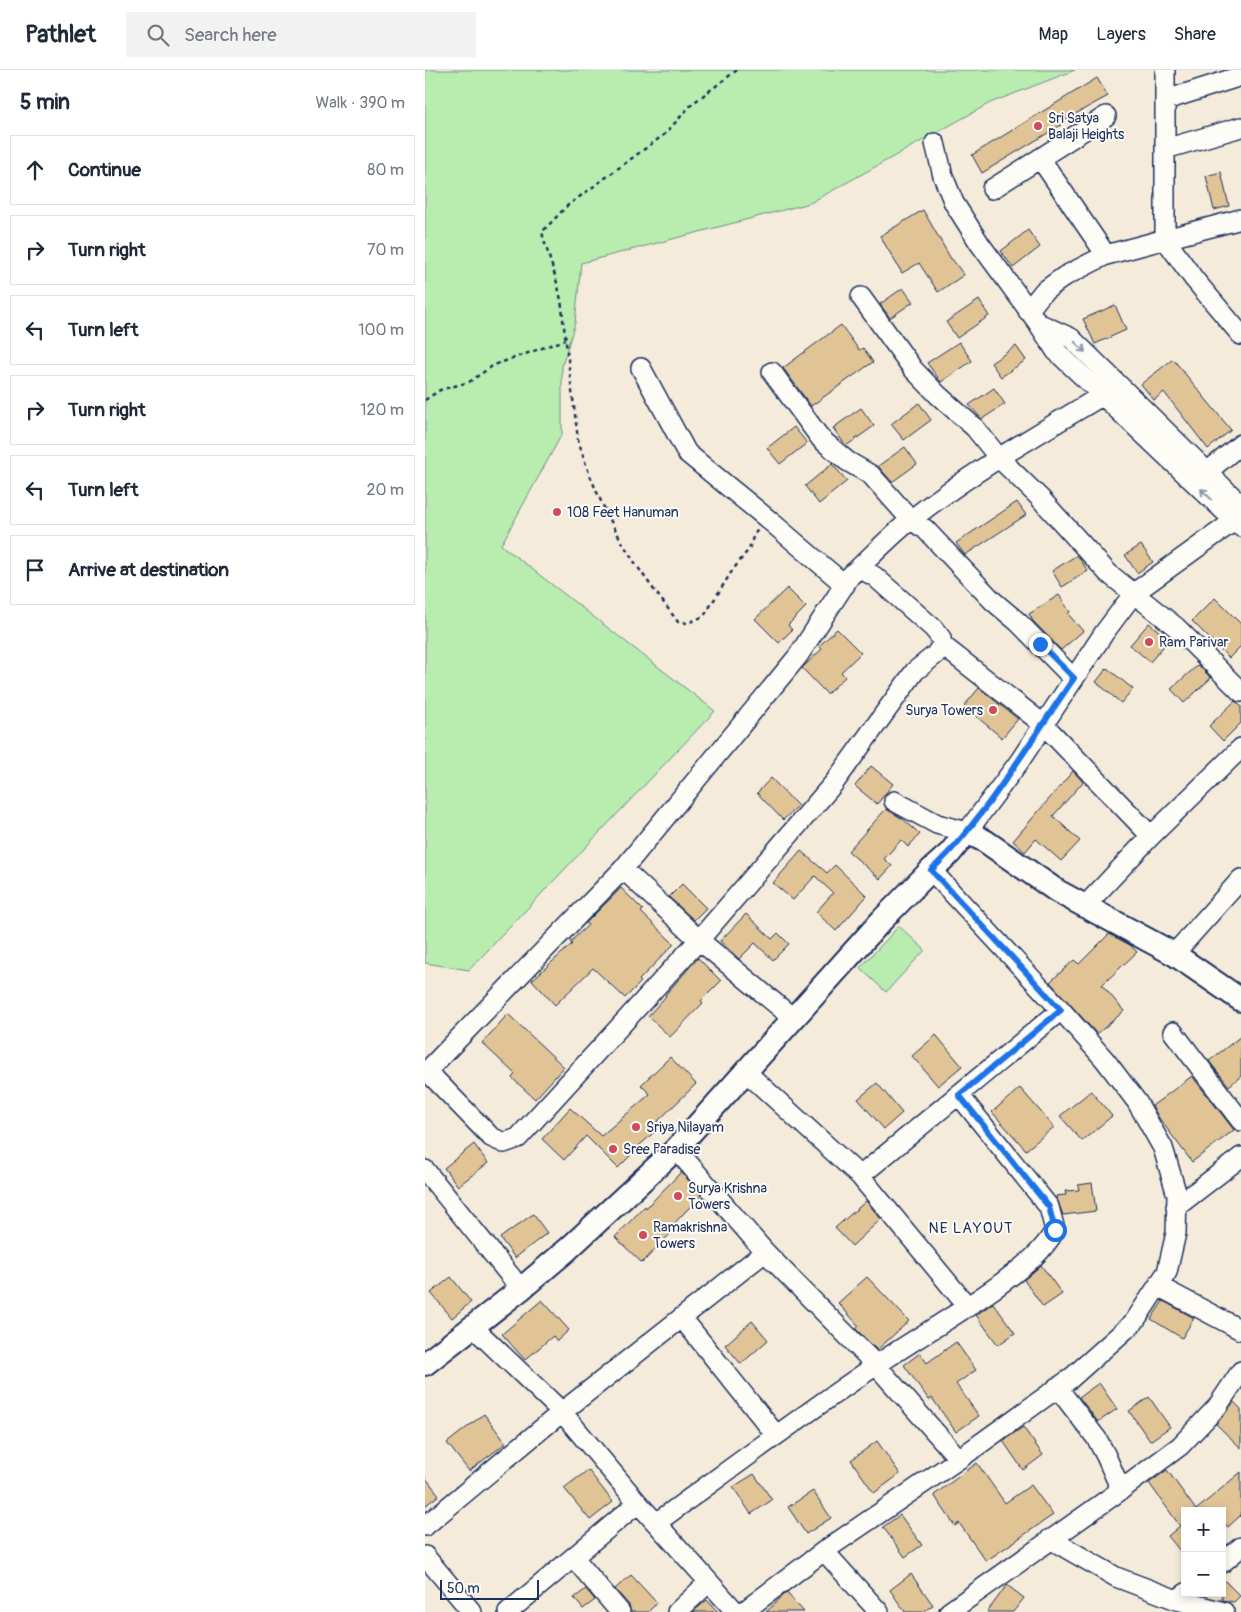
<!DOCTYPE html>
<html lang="en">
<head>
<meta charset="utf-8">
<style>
  body { margin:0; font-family:Pangolin,sans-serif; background:#f2f2f3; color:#1f2937 }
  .controls { position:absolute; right:15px; bottom:15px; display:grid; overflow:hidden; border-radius:0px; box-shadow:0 2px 8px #0003 }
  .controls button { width:45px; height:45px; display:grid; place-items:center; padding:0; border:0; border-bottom:1px solid #e0e1e3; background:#fff; color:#1f2937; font:25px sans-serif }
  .scale { position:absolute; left:15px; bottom:12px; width:99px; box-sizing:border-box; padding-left:5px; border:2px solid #1b2f5e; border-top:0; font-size:14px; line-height:18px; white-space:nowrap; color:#1b2f5e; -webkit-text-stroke:4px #fdfcf7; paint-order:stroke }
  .stop { position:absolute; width:15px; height:15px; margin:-11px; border:4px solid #1a73e8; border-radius:50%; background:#fff }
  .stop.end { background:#1a73e8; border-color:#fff; box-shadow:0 1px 5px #0008 }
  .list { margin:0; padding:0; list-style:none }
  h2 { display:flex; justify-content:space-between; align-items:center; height:65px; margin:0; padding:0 20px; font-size:21px }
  h2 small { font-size:16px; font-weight:400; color:#747a83 }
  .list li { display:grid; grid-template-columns:32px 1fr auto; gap:15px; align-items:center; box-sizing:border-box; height:70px; margin:0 10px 10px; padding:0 10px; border:1px solid #e0e1e3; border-radius:0px }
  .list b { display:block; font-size:19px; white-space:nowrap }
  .list em { font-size:16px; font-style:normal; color:#747a83 }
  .icon { flex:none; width:28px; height:28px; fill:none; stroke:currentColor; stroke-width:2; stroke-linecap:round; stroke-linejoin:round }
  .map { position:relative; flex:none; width:816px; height:1542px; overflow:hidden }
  header { display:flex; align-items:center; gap:30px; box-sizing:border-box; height:70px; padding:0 25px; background:#fff; border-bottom:1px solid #e0e1e3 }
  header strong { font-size:24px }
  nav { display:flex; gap:28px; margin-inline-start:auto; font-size:18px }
  .search { width:350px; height:45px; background:#f2f2f3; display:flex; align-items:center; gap:12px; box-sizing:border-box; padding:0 18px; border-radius:0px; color:#747a83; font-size:19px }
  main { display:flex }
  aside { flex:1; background:#fff }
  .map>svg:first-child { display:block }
  .green { fill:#b8edaf; stroke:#6a8e86 }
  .building { fill:#e1c495; stroke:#1b2f5e }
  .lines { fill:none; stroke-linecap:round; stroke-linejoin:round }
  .minor-casing { stroke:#1b2f5e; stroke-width:22 }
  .major-casing { stroke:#1b2f5e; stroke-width:26 }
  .path { stroke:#1b2f5e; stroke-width:2.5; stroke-dasharray:4 4; stroke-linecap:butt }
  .minor { stroke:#fdfcf7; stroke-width:19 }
  .major { stroke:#fdfcf7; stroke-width:22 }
  .oneway { stroke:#8c96aa }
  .route { stroke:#1a73e8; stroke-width:6 }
  .poi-dot { fill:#d1495b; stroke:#fdfcf7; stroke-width:2 }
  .labels { text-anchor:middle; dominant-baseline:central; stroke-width:4; stroke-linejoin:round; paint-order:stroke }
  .poi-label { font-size:14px; fill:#1b2f5e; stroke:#fdfcf7; text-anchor:start }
  .neighbourhood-label { font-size:15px; letter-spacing:1px; fill:#1b2f5e; stroke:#fdfcf7 }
</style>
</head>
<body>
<header>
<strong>Pathlet</strong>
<div class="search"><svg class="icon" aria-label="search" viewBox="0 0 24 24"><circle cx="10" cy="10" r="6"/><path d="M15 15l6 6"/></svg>Search here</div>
<nav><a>Map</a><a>Layers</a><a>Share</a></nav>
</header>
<main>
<aside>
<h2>5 min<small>Walk · 390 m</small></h2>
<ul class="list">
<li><svg class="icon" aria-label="ahead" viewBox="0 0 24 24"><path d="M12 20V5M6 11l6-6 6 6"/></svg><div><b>Continue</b></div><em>80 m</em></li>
<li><svg class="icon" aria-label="right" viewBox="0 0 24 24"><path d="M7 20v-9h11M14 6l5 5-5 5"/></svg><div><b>Turn right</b></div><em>70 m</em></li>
<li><svg class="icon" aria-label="left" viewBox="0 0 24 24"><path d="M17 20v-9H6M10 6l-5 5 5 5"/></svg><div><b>Turn left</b></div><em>100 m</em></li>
<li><svg class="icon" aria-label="right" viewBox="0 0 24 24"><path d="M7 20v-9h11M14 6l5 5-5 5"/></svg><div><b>Turn right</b></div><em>120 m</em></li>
<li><svg class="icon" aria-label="left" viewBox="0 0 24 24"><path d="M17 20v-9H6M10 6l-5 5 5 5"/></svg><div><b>Turn left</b></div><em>20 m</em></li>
<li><svg class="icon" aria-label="arrive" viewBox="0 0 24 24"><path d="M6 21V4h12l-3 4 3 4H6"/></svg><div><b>Arrive at destination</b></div></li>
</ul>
</aside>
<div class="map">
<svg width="816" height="1542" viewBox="0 0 816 1542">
  <rect width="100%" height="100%" fill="#f5ebda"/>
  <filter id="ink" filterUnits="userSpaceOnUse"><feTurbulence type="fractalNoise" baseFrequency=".02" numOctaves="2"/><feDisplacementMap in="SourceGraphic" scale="10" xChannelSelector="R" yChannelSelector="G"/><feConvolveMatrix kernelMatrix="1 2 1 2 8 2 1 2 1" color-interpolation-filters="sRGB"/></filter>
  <g filter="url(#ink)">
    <path class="green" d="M0 0H650L565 33 385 133 156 193 150 253 137 296V364L76 475 290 641 44 900 0 893Z
      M474 856 500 880 461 922 435 898Z"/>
    <path class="building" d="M672 8 683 26 634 53 636 55 557 103 547 85Z
      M796 102 804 136 789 140 781 106Z
      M498 140 526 189H527L539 205 513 222 494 193 477 203 455 166Z
      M603 160 615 177 588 198 576 181Z
      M478 218 488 232 465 248 455 234Z
      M554 230 564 246 532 268 521 252Z
      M690 235 701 260 670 274 658 249Z
      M416 255 434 280 438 278 448 292 386 336 358 298Z
      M534 272 547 291 516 312 502 293Z
      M591 276 601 290 576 307 566 293Z
      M748 289 806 360 783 379 739 322 729 330 716 314Z
      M569 318 580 334 557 349 544 335Z
      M494 333 506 350 479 370 466 354Z
      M436 338 449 356 421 376 408 358Z
      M369 357 382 373 355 394 342 378Z
      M480 377 492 394 467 412 453 396Z
      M407 394 422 411 394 434 380 416Z
      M592 432 601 445 540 485 531 473Z
      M716 475 728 492 712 503 700 485Z
      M652 485 663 501 637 517 627 501Z
      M362 518 381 537 363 555 367 560 354 573 330 549Z
      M634 525 645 542 643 544 658 561 636 580 608 551 604 544Z
      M790 528 816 554V576L804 588 767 551Z
      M724 553 744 570 725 592 705 575Z
      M412 559 436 583 416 602 420 607 402 624 377 598 397 579 394 576Z
      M773 595 786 608 759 633 746 619Z
      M682 598 708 619 696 633 671 612Z
      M554 618 593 649 577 668 539 636Z
      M810 631 816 636V653L798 671 784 656Z
      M446 696 468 714 452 734 430 716Z
      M648 701 658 712 628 746 655 771 636 791 611 769 600 782 588 771Z
      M346 708 373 736 358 750 332 723Z
      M461 739 478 749 495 764 483 777 476 770 459 789 467 796 455 809 423 781Z
      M376 781 402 803 410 795 442 826 411 861 391 842 408 823 390 806 368 830 348 813Z
      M257 814 281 838 269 850 244 827Z
      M196 818 218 840 216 842 249 874 214 910 216 912 200 928 168 898 130 935 107 910 147 874 145 872 163 855 161 853Z
      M321 844 347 869 353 863 364 874 348 890 330 873 314 889 295 871Z
      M684 864 705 875 712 882 677 915 699 941 672 964 625 912 649 890 654 894Z
      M273 888 296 911 276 931 278 933 245 967 223 946 241 926 240 925Z
      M83 944 139 997 110 1029 87 1008 90 1004 57 973Z
      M511 965 537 996 513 1016 487 986Z
      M816 966V1006L804 1016 784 991Z
      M245 987 271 1014 231 1053 235 1057 206 1083 207 1084 193 1098 161 1066 139 1090 117 1069 145 1038 176 1066 225 1024 216 1015Z
      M767 1006 809 1060 767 1092 734 1048 727 1036Z
      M452 1013 477 1043 459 1059 433 1029Z
      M595 1018 629 1057 601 1080 567 1042Z
      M666 1021 687 1046 657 1071 635 1046Z
      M49 1074 63 1093 33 1116 19 1098Z
      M256 1102 276 1125 244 1159 247 1162 217 1193 190 1167 220 1136 221 1138Z
      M667 1113 671 1141 638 1145 631 1126 641 1125 640 1121 654 1120 653 1115Z
      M441 1131 456 1149 427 1176 410 1158Z
      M108 1144 122 1163 90 1188 75 1168Z
      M616 1195 637 1224 618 1237 599 1210Z
      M26 1207 46 1232 27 1248 6 1223Z
      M442 1207 484 1251 452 1280 431 1259 434 1256 413 1233Z
      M117 1230 144 1260 132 1271 128 1266 100 1290 77 1264Z
      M738 1231 769 1248 757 1268 726 1249Z
      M568 1233 590 1263 573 1275 551 1245Z
      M327 1251 343 1270 316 1294 300 1275Z
      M531 1272 551 1300 531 1314 554 1346 531 1362 507 1328 504 1330 479 1295 495 1283 502 1293Z
      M674 1313 692 1339 673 1352 654 1327Z
      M724 1327 745 1357 725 1371 704 1341Z
      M809 1332 816 1339V1378L791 1354Z
      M59 1344 81 1373 44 1401 22 1373Z
      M598 1357 618 1385 598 1400 578 1371Z
      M452 1371 475 1404 449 1423 426 1390Z
      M552 1393 580 1433 606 1415 628 1445 561 1491 534 1453 530 1456 509 1425Z
      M163 1400 188 1432 165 1450 139 1418Z
      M742 1400 771 1440 816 1402V1445L803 1457 797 1450V1441H760V1487L743 1466 755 1456 724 1413Z
      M329 1404 347 1430 326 1444 308 1417Z
      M0 1407 14 1425 0 1436Z
      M388 1421 406 1448 381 1464 363 1437Z
      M475 1445 497 1475 480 1487 458 1457Z
      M486 1504 508 1535 498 1542H480L465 1520Z
      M206 1505 232 1533 223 1542H206L204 1535 190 1519Z
      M797 1508 815 1526 809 1532 797 1530Z
      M582 1515 599 1528 588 1542H562Z
      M161 1519 170 1530 158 1539 149 1528Z
      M362 1523 379 1542H341L360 1524Z
      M282 1530 293 1542H268Z"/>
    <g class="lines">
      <g class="minor-casing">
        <path id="minor" d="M740 0V169L769 209 816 265
          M741 30 816 6
          M510 73 518 106 529 133 555 174 613 253 631 281 816 457
          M740 79 816 57
          M615 88 681 185
          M567 119 681 46
          M436 227 488 299 513 325 550 358 574 388 615 428 683 503 751 557 816 622
          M603 241 618 222 640 206 681 185 816 149
          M613 253 646 268 816 435
          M216 298 262 383 344 450 420 515
          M347 302 396 369 422 391 446 405 486 450 500 459 568 531 593 552 649 609
          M782 402 816 374
          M434 498 449 506 508 558 516 568 517 575 510 585 490 601 409 713 274 870 93 1068 79 1073 66 1067 2 1001 198 799 373 586 425 506C446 487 465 466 487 449 546 402 613 364 678 325
          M517 575 618 654 726 766
          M469 731 512 754 542 762 594 692 679 563 709 523 809 451
          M198 799 274 870 368 948
          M660 836 726 766 816 678
          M749 884 816 809
          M748 962 816 1051
          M320 1001 435 1106 543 1237
          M251 1079 340 1182 451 1295 534 1389
          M0 1100 96 1219
          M435 1106 636 940
          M751 1137 816 1087
          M733 1216 816 1260
          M257 1248 351 1365
          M48 1257 137 1342 340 1182
          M632 1317 672 1369 681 1386 696 1420
          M231 1453C304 1400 376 1346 450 1296 491 1268 534 1244 574 1215 596 1198 617 1184 630 1160L624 1137 534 1025
          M0 1456 137 1342 213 1433
          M625 1469 691 1507 752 1530 761 1523
          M399 1481 534 1389 645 1309 709 1252 742 1202 751 1163 752 1125 738 1078 712 1032 680 990 636 940 506 800
          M0 1486 47 1542
          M149 1488 195 1542
          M797 1493 816 1477
          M752 1530 799 1542
          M83 1542 213 1433 311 1542
          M252 1542 284 1512
          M318 1542 399 1481 454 1542
          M524 1542 696 1420 755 1376 792 1337 816 1301"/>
      </g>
      <g class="major-casing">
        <path id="major" d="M0 1294 96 1219 142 1180 251 1079 457 850 506 800 525 783 542 762 560 771 632 821 749 884 816 930"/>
      </g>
      <path class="path" d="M312 0 267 34 240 64 142 136 117 162C124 191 137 219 138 249L153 369C164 409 182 447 203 482 218 506 236 529 253 552L263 553 279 546 307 501 324 479 329 464 333 460
        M0 330 15 320 44 312 69 295 140 270"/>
      <use href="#minor" class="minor"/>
      <use href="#major" class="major"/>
    </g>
    <defs><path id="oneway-shaft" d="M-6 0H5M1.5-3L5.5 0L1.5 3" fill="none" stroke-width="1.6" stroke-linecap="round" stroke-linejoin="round" transform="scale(1.25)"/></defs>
    <g class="oneway">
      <use href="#oneway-shaft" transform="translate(655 277) rotate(45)"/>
      <use href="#oneway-shaft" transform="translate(781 424) rotate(-136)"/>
    </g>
  </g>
  <g class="lines" filter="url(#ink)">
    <path class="route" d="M615 574 649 608C620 650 593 693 563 734 545 758 528 780 506 800L636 940 534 1025 624 1137 630 1160"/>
  </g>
  <g class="poi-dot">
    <circle cx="613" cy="56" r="5"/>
    <circle cx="132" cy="442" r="5"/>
    <circle cx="724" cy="572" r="5"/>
    <circle cx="568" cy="640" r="5"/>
    <circle cx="211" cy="1057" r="5"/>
    <circle cx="188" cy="1079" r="5"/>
    <circle cx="253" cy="1126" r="5"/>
    <circle cx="218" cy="1165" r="5"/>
  </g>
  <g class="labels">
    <g class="poi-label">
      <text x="623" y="48">Sri Satya<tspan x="623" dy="16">Balaji Heights</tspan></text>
      <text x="142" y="442">108 Feet Hanuman</text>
      <text x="734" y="572">Ram Parivar</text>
      <text x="558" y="640" text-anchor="end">Surya Towers</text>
      <text x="221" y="1057">Sriya Nilayam</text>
      <text x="198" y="1079">Sree Paradise</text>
      <text x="263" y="1118">Surya Krishna<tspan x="263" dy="16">Towers</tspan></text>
      <text x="228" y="1157">Ramakrishna<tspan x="228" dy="16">Towers</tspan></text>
    </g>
    <g class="neighbourhood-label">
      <text x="546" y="1158">NE LAYOUT</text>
    </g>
  </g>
</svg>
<div class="controls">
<button>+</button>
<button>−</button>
</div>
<div class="scale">50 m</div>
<div class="stop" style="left:630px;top:1160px"></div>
<div class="stop end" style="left:615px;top:574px"></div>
</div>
</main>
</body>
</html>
